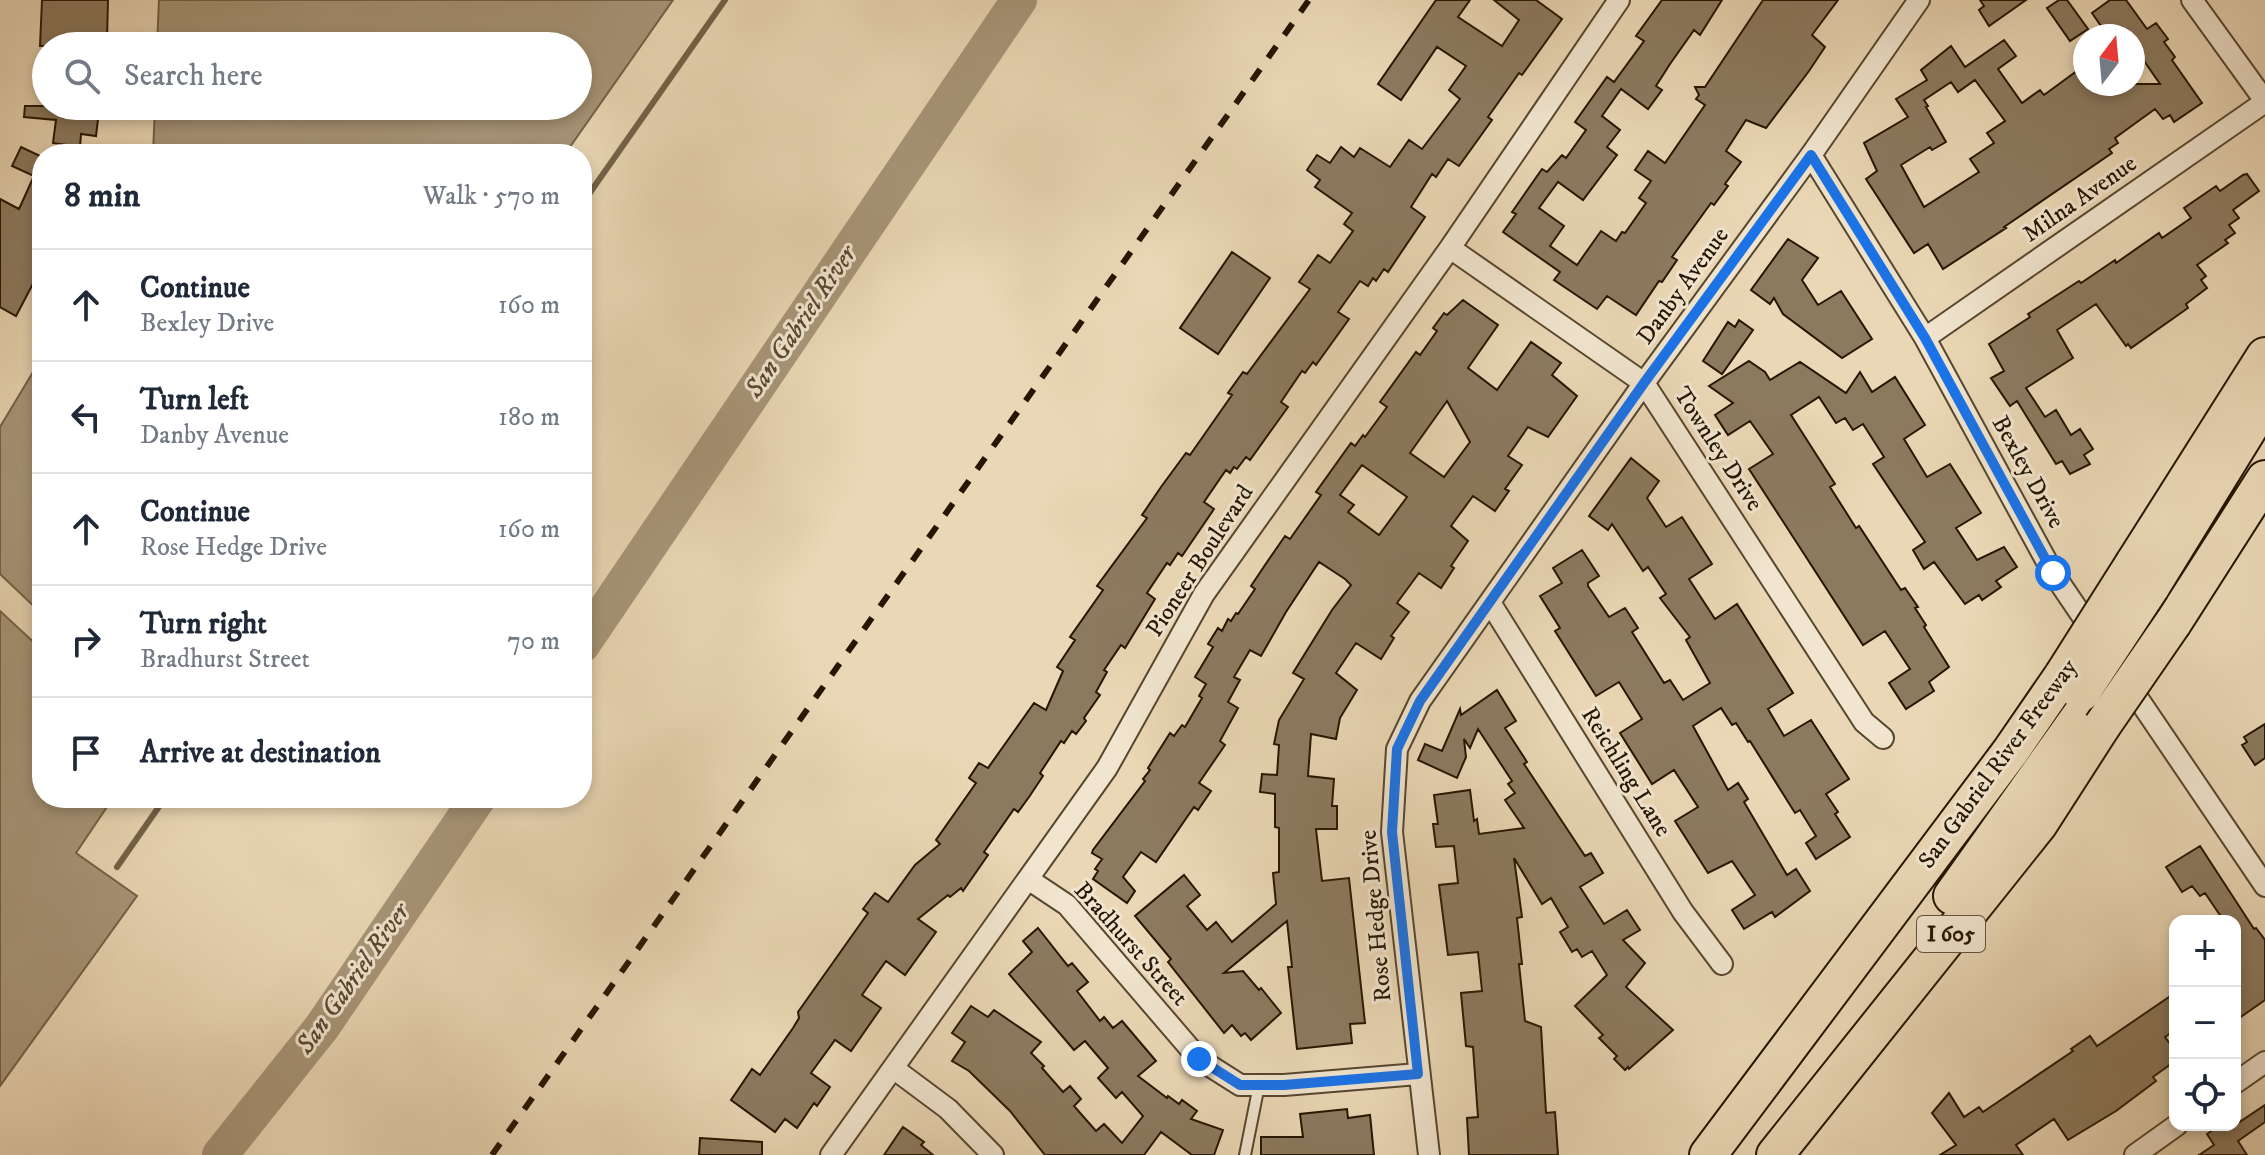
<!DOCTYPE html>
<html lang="en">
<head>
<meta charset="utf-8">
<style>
  body { margin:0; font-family:"IM FELL DW Pica",serif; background:#f2f2f3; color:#1f2937 }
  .controls { position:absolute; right:24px; bottom:24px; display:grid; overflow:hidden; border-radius:16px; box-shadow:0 4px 12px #0003 }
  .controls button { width:72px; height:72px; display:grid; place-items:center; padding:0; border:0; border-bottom:2px solid #e0e1e3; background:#fff; color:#1f2937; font:40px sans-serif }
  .compass { position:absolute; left:2073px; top:24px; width:72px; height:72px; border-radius:50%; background:#fff; box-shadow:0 4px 12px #0003; rotate:16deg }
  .stop { position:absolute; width:24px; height:24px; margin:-18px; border:6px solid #1a73e8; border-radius:50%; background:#fff }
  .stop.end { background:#1a73e8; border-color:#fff; box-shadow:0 2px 8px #0008 }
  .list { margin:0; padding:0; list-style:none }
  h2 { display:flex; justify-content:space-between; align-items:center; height:104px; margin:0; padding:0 32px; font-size:34px }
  h2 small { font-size:26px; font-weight:400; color:#747a83 }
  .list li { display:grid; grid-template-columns:52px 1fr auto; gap:24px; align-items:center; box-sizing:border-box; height:112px; padding:0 32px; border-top:2px solid #e0e1e3 }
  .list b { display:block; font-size:30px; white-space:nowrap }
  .list p { margin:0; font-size:26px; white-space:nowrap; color:#747a83 }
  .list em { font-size:26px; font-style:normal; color:#747a83 }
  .icon { flex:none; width:44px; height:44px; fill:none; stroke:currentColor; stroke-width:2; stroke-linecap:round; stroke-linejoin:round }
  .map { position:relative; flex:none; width:2265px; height:1155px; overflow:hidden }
  .search { position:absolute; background:#fff; box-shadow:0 4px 12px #0003; left:32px; top:32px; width:560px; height:88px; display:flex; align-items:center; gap:20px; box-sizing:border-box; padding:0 28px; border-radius:44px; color:#747a83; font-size:30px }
  .panel { position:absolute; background:#fff; box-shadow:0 4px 12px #0003; left:32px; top:144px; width:560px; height:664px; border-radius:32px }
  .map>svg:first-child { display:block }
  .water { fill:#a79578; stroke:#736248; stroke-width:2 }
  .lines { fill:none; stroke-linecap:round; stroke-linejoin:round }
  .stream { stroke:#736248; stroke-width:6 }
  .river { stroke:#a79578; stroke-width:36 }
  .building { fill:#8c7a5f; stroke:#261501; stroke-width:2; fill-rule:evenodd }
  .lane-casing { stroke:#57462e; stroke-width:14 }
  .street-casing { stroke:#57462e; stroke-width:24 }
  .highway-casing { stroke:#261501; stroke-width:40 }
  .lane { stroke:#f1e5cf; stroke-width:10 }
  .street { stroke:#f1e5cf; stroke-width:20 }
  .highway { stroke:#ead7b5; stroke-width:36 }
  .rail { stroke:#261501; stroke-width:6; stroke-dasharray:14 14; stroke-linecap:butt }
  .highway-bridge-casing { stroke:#261501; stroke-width:40; stroke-linecap:butt }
  .highway-bridge { stroke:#ead7b5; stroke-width:36 }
  .route { stroke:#1a73e8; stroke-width:10 }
  .labels { text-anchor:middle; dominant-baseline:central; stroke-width:6; stroke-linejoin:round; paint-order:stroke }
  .shield { fill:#f1e5cf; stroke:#63533f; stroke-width:2 }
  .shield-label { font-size:22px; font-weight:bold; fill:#261501 }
  .street-label { font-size:24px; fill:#261501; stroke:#f1e5cf }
  .water-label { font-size:26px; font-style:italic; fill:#5a4831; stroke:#f1e5cf }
</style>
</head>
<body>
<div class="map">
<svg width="2265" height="1155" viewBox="0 0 2265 1155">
  <rect width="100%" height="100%" fill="#ead7b5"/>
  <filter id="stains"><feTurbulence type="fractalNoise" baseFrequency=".0025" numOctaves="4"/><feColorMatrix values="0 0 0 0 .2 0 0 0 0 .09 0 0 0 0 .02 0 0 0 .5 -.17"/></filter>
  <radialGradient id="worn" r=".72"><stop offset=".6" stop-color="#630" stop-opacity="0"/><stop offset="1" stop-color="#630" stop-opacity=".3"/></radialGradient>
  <path class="water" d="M159 0H673L565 154H153L155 106H578V46H157Z
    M42 357V614L0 574V427Z
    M0 611 42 650V798H113L76 853 137 896 0 1086Z"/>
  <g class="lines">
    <path class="stream" d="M582 204 725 0
      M117 867 165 798"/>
    <path class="river" d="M582 645 1019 0
      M220 1155 322 1027 478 798"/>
  </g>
  <path class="building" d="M42 0H108L107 39 61 37 60 46H40Z
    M1436 0H1470L1458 17 1502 46 1519 20 1494 0H1536L1562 19 1522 75 1519 73 1488 117 1492 120 1459 166 1448 159 1436 177 1432 174 1411 207 1425 217 1388 272 1384 269 1376 281 1373 278 1368 286 1360 281 1338 312 1349 319 1316 365 1313 362 1305 373 1302 371 1281 402 1288 407 1250 460 1246 457 1237 469 1234 467 1230 473 1226 470 1204 502 1214 509 1182 556 1178 553 1170 565 1167 563 1147 593 1155 599 1125 648 1121 645 1104 670 1107 672 1096 692 1100 695 1084 718 1086 721 1076 734 1072 731 1064 743 1061 741 1040 773 1043 776 1029 797 1018 812 1014 809 984 852 988 855 963 891 961 888 950 897 948 895 918 919 936 932 905 975 886 961 862 995 881 1008 851 1051 835 1040 811 1073 830 1087 817 1106 814 1103 797 1128 785 1119 775 1132 731 1100 752 1069 760 1075 793 1028 799 1018 798 1012 868 913 863 909 875 893 888 902 915 865 940 844 936 840 976 783 969 778 979 763 988 768 1034 703 1046 710 1063 671 1057 667 1075 640 1070 637 1103 590 1097 586 1147 518 1142 515 1161 487 1186 453 1190 455 1232 395 1228 393 1243 372 1247 374 1310 289 1299 282 1318 255 1330 263 1353 231 1344 224 1352 213 1315 187 1320 180 1307 170 1317 155 1330 163 1341 147 1354 157 1360 148 1390 167 1409 140 1422 149 1460 99 1449 90 1466 66 1437 47 1401 100 1378 84Z
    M1662 0H1722L1700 35 1694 30 1670 64 1656 86 1662 90 1648 109 1621 89 1602 116 1620 130 1607 147 1617 155 1583 200 1558 182 1539 208 1564 226 1550 246 1577 265 1601 231 1616 241 1622 232 1625 233 1646 203 1639 198 1651 181 1635 170 1648 151 1665 163 1705 105 1696 99 1699 95 1695 87H1705L1763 0H1838L1812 35 1825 47 1809 71 1766 128 1746 120 1726 151 1741 162 1725 184 1728 186 1714 205 1711 203 1672 257 1677 260 1662 282 1659 281 1636 315 1607 296 1597 309 1554 280 1560 272 1503 232 1516 214 1512 212 1542 169 1547 172 1562 155 1566 158 1586 130 1575 122 1607 77 1614 82 1644 41 1636 36Z
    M1980 0H2026L1989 26 1979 10 1984 6Z
    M2059 0H2067L2088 29 2070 41 2047 8Z
    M2110 0H2126L2147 29 2156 23 2168 39 2164 42 2175 57 2172 60 2202 103 2174 122 2170 115 2163 119 2155 109 2115 138 2118 143 2109 149 2112 153 2004 227 2006 228 1943 269 1928 244 1914 253 1866 179 1877 171 1864 143 1908 117 1896 99 1927 80 1921 70 1951 46 1965 67 2004 40 2016 56 1998 69 2022 103 2040 90 2044 95 2085 65V84H2160L2133 45V36H2108L2092 13ZM1975 80 2005 121 1987 133 1994 143 1970 159 1979 172 1924 207 1901 165 1930 147 1932 150 1946 142 1926 107 1928 106 1924 100 1951 82 1958 92Z
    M25 106H86L85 117 98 119 96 136 81 134 80 147 53 143 56 120 24 117Z
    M21 147 42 157V219L34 234 42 239V260L34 274 37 276 16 316 0 307V199L19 209 34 176 12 166Z
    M2247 174 2259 191 2233 210 2239 218 2229 225 2235 233 2225 240 2228 243 2197 265 2206 276 2201 280 2207 288 2186 304 2188 308 2131 348 2128 344 2126 346 2096 304 2057 330 2073 358 2026 388 2045 417 2056 410 2071 435 2080 429 2093 449 2084 455 2090 464 2070 474 2062 461 2056 464 2017 401 2010 406 1991 378 2004 371 1989 344 2030 317 2028 314 2079 281 2081 283 2115 260 2116 263 2159 233 2162 238 2191 218 2184 208 2216 186 2220 191 2243 175Z
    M1788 239 1818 258 1802 280 1818 305 1841 291 1872 339 1842 358 1783 314 1774 298 1770 304 1751 290Z
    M1232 252 1270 278 1218 354 1180 328Z
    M1463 300 1498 325 1468 368 1497 390 1531 342 1561 363 1552 375 1577 396 1548 437 1528 427 1508 456 1522 465 1505 489 1509 491 1495 511 1473 496 1451 526 1468 541 1451 566 1454 568 1441 588 1419 573 1397 603 1409 612 1391 636 1394 638 1381 659 1356 643 1336 673 1357 690 1340 718 1336 739 1311 734 1308 776 1334 779 1332 806H1337V829H1316L1322 881 1349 878 1365 1023 1350 1024 1352 1043 1297 1049 1288 967H1292L1287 921 1224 973 1243 971 1259 990 1261 988 1281 1013 1251 1040 1245 1033 1241 1036 1232 1025 1224 1033 1168 962 1171 959 1135 916 1184 875 1200 895 1187 906 1207 930 1216 922 1232 942 1276 904 1273 873 1279 872V828L1275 827V794L1260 792 1262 774 1277 775 1279 745 1274 744 1279 720 1304 679 1293 673 1332 610 1351 585 1345 579 1319 562 1286 612 1261 656 1250 650 1234 677 1240 680 1228 702 1238 708 1220 741 1225 745 1199 783 1211 791 1198 810 1194 807 1156 862 1141 852 1123 877 1135 891 1127 903 1093 879 1098 871 1095 869 1102 859 1092 853 1093 850 1145 781 1143 779 1150 770 1148 768 1170 733 1174 736 1182 725 1185 727 1202 698 1199 696 1206 684 1195 677 1213 647 1208 644 1218 628 1222 631 1228 619 1231 621 1236 613 1238 614 1255 589 1251 586 1265 565 1285 536 1290 539 1321 495 1316 492 1351 443 1355 446 1363 435 1365 437 1387 407 1380 402 1416 352 1420 355 1437 331 1433 328 1444 313 1447 315ZM1447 401 1470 442 1444 477 1410 453ZM1362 465 1407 497 1379 535 1348 512 1354 505 1340 495Z
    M1739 320 1753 330 1722 374 1703 361 1728 322 1735 327Z
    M1749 361 1765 372 1770 380 1800 362 1846 393 1860 372 1872 392 1895 377 1925 425 1904 439 1927 477 1950 464 1981 513 1956 528 1977 560 2004 547 2017 567 1996 581 2001 587 1982 600 1979 595 1965 604 1934 562 1924 569 1913 550 1925 542 1873 464 1884 457 1863 424 1853 430 1845 418 1836 423 1819 397 1791 415 1835 484 1830 487 1856 528 1859 526 1901 590 1905 588 1918 607 1915 608 1926 625 1924 627 1949 667 1929 682 1934 691 1906 709 1889 683 1910 669 1885 631 1863 645 1749 469 1773 454 1750 421 1728 435 1715 415 1733 403 1709 386Z
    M1631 458 1659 481 1647 498 1666 527 1682 517 1712 564 1689 579 1715 619 1737 604 1793 693 1768 709 1784 736 1811 720 1849 779 1826 794 1838 812 1835 814 1850 837 1816 859 1806 843 1816 836 1800 810 1795 813 1750 741 1748 742 1736 723 1732 725 1721 708 1693 726 1728 790 1738 783 1748 799 1744 802 1787 875 1796 869 1810 891 1775 917 1772 912 1744 929 1732 910 1755 895 1732 861 1708 873 1675 821 1698 807 1674 770 1652 784 1620 733 1642 719 1619 682 1596 696 1555 631 1560 628 1540 596 1562 583 1553 568 1582 550 1599 576 1588 583V586L1609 617 1625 608 1638 628 1632 632 1664 683 1670 680 1683 700 1710 683 1686 640 1690 637 1660 598 1666 594 1648 567 1643 571 1612 524 1608 530 1589 516Z
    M1497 690 1516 721 1505 728 1527 762 1524 764 1585 856 1591 853 1603 873 1580 887 1604 924 1627 910 1640 930 1623 940 1645 963 1626 987 1673 1030 1629 1069 1628 1067 1625 1070 1614 1059 1617 1056 1599 1038 1603 1035 1575 1006 1607 975 1592 951 1582 957 1577 949 1572 952 1560 932 1568 927 1551 898 1542 904 1514 858 1522 917 1517 918 1522 964H1519L1525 1021 1541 1027 1546 1113 1555 1112 1558 1155H1469L1467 1118 1478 1117 1473 1047 1466 1046 1461 993 1482 991 1478 952 1448 955 1439 885 1458 883 1454 846 1436 847 1433 824H1438L1434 795 1470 790 1474 821 1477 819 1479 834 1524 828 1505 800 1515 793 1508 784 1512 781 1478 729 1470 748 1464 739 1466 757 1457 778 1418 760 1425 744 1442 751 1460 709 1461 715Z
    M2265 724V758L2255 765 2242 745 2247 742 2244 737Z
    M2200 846 2254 929 2256 928 2265 940V1000L2235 1021V921H2224L2205 893 2200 896 2192 886 2182 892 2166 867Z
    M1038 928 1068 966 1072 963 1088 982 1077 991 1100 1021 1104 1017 1113 1028 1122 1021 1156 1061 1138 1076 1167 1098 1168 1096 1179 1104 1182 1100 1197 1111 1191 1119 1223 1130 1214 1155H1192L1161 1132 1144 1155H1045L1010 1111 969 1071 952 1061 965 1042 952 1033 971 1006 988 1017 994 1010 1041 1042 1031 1053 1044 1066 1042 1068 1063 1092 1070 1086 1081 1099 1074 1106 1096 1131 1104 1124 1122 1143 1143 1116 1122 1092 1116 1098 1098 1078 1108 1068 1085 1041 1074 1050 1009 974 1032 952 1023 941Z
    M2175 993V1030L2165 1037 2175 1051V1061L2153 1077 2156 1081 2116 1111 2068 1140 2054 1119 2016 1145 2023 1155H1940L1956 1145 1932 1113 1949 1093 1964 1117 1979 1107 1983 1112 2073 1051 2071 1049 2090 1036 2097 1046Z
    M2265 1105V1122L2238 1141 2247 1155H2199L2214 1145 2207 1134 2220 1125H2235Z
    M1347 1109 1348 1118 1370 1115 1374 1155H1261V1137H1303L1300 1114Z
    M903 1127 924 1142 921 1145 933 1155H884Z
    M700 1138 762 1142V1155H699Z"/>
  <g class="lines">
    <g class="lane-casing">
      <path id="lane" d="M1245 1155 1259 1085"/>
    </g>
    <g class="street-casing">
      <path id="street" d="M2192 0 2265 101
        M1811 155 1925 338 2053 573 2265 886
        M1450 248 1644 383 1864 722 1883 738
        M1925 338 2265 102
        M1491 604 1683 912 1722 964
        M1028 879 1067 905 1199 1059 1240 1085H1284L1418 1074
        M893 1068 948 1109 993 1155
        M2235 1083 2265 1062
        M831 1155 1107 768 1204 594 1450 248 1619 0
        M1429 1155 1392 832 1397 749 1420 701 1644 383 1811 155 1919 0
        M2135 1155 2177 1125"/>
    </g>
    <g class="highway-casing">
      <path id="highway" d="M2134 563 2265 356
        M2151 587 2265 402
        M2173 623 2265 479
        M1952 896 2088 705
        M1708 1155 2010 752 2063 675
        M1775 1155 2039 824 2102 726"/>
    </g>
    <use href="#lane" class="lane"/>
    <use href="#street" class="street"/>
    <use href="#highway" class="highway"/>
    <path class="rail" d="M492 1155 1309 0"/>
    <g class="highway-bridge-casing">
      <path id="highway-bridge" d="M2063 675 2134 563
        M2081 693 2151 587
        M2102 726 2173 623"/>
    </g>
    <use href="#highway-bridge" class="highway-bridge"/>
  </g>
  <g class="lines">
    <path class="route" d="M1199 1059 1240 1085H1284L1418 1074 1392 832 1397 749 1420 701 1644 383 1811 155 1925 338 2053 573"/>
  </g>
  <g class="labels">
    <rect class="shield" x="1917" y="916" width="68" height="36" rx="6"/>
    <g class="shield-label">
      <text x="1951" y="934">I 605</text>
    </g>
    <g class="street-label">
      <text transform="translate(2080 199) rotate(-35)">Milna Avenue</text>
      <text transform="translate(1683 286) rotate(-54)">Danby Avenue</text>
      <text transform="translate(1718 449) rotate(57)">Townley Drive</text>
      <text transform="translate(2028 472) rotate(61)">Bexley Drive</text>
      <text transform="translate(1200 561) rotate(-57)">Pioneer Boulevard</text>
      <text transform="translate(1998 764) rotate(-54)">San Gabriel River Freeway</text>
      <text transform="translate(1626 772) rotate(58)">Reichling Lane</text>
      <text transform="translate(1376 916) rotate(-95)">Rose Hedge Drive</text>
      <text transform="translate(1131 944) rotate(48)">Bradhurst Street</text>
    </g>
    <g class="water-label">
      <text transform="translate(801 322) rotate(-56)">San Gabriel River</text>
      <text transform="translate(353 979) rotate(-55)">San Gabriel River</text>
    </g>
  </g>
  <rect width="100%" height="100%" filter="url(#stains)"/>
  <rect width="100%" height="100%" fill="url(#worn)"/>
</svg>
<div class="controls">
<button>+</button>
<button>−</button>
<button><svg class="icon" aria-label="locate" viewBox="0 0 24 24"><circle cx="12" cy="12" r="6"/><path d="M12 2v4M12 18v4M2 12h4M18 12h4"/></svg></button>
</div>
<svg class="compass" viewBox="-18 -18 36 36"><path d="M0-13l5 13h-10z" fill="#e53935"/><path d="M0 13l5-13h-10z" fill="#747a83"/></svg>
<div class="stop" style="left:2053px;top:573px"></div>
<div class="stop end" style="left:1199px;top:1059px"></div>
<div class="search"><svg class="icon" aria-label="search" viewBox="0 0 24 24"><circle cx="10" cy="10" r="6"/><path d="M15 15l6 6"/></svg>Search here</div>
<section class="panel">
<h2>8 min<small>Walk · 570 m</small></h2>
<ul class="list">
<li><svg class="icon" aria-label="ahead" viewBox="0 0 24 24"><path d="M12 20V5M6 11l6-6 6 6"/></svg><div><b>Continue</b><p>Bexley Drive</p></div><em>160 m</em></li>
<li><svg class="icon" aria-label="left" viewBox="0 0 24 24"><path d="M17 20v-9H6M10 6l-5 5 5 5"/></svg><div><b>Turn left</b><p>Danby Avenue</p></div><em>180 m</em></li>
<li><svg class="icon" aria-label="ahead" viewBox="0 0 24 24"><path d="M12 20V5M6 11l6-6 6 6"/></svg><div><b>Continue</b><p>Rose Hedge Drive</p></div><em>160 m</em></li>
<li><svg class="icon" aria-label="right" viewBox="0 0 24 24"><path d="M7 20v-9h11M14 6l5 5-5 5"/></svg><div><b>Turn right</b><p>Bradhurst Street</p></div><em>70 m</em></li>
<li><svg class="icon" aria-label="arrive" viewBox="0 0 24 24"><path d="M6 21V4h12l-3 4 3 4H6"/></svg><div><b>Arrive at destination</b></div></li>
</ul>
</section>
</div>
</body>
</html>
